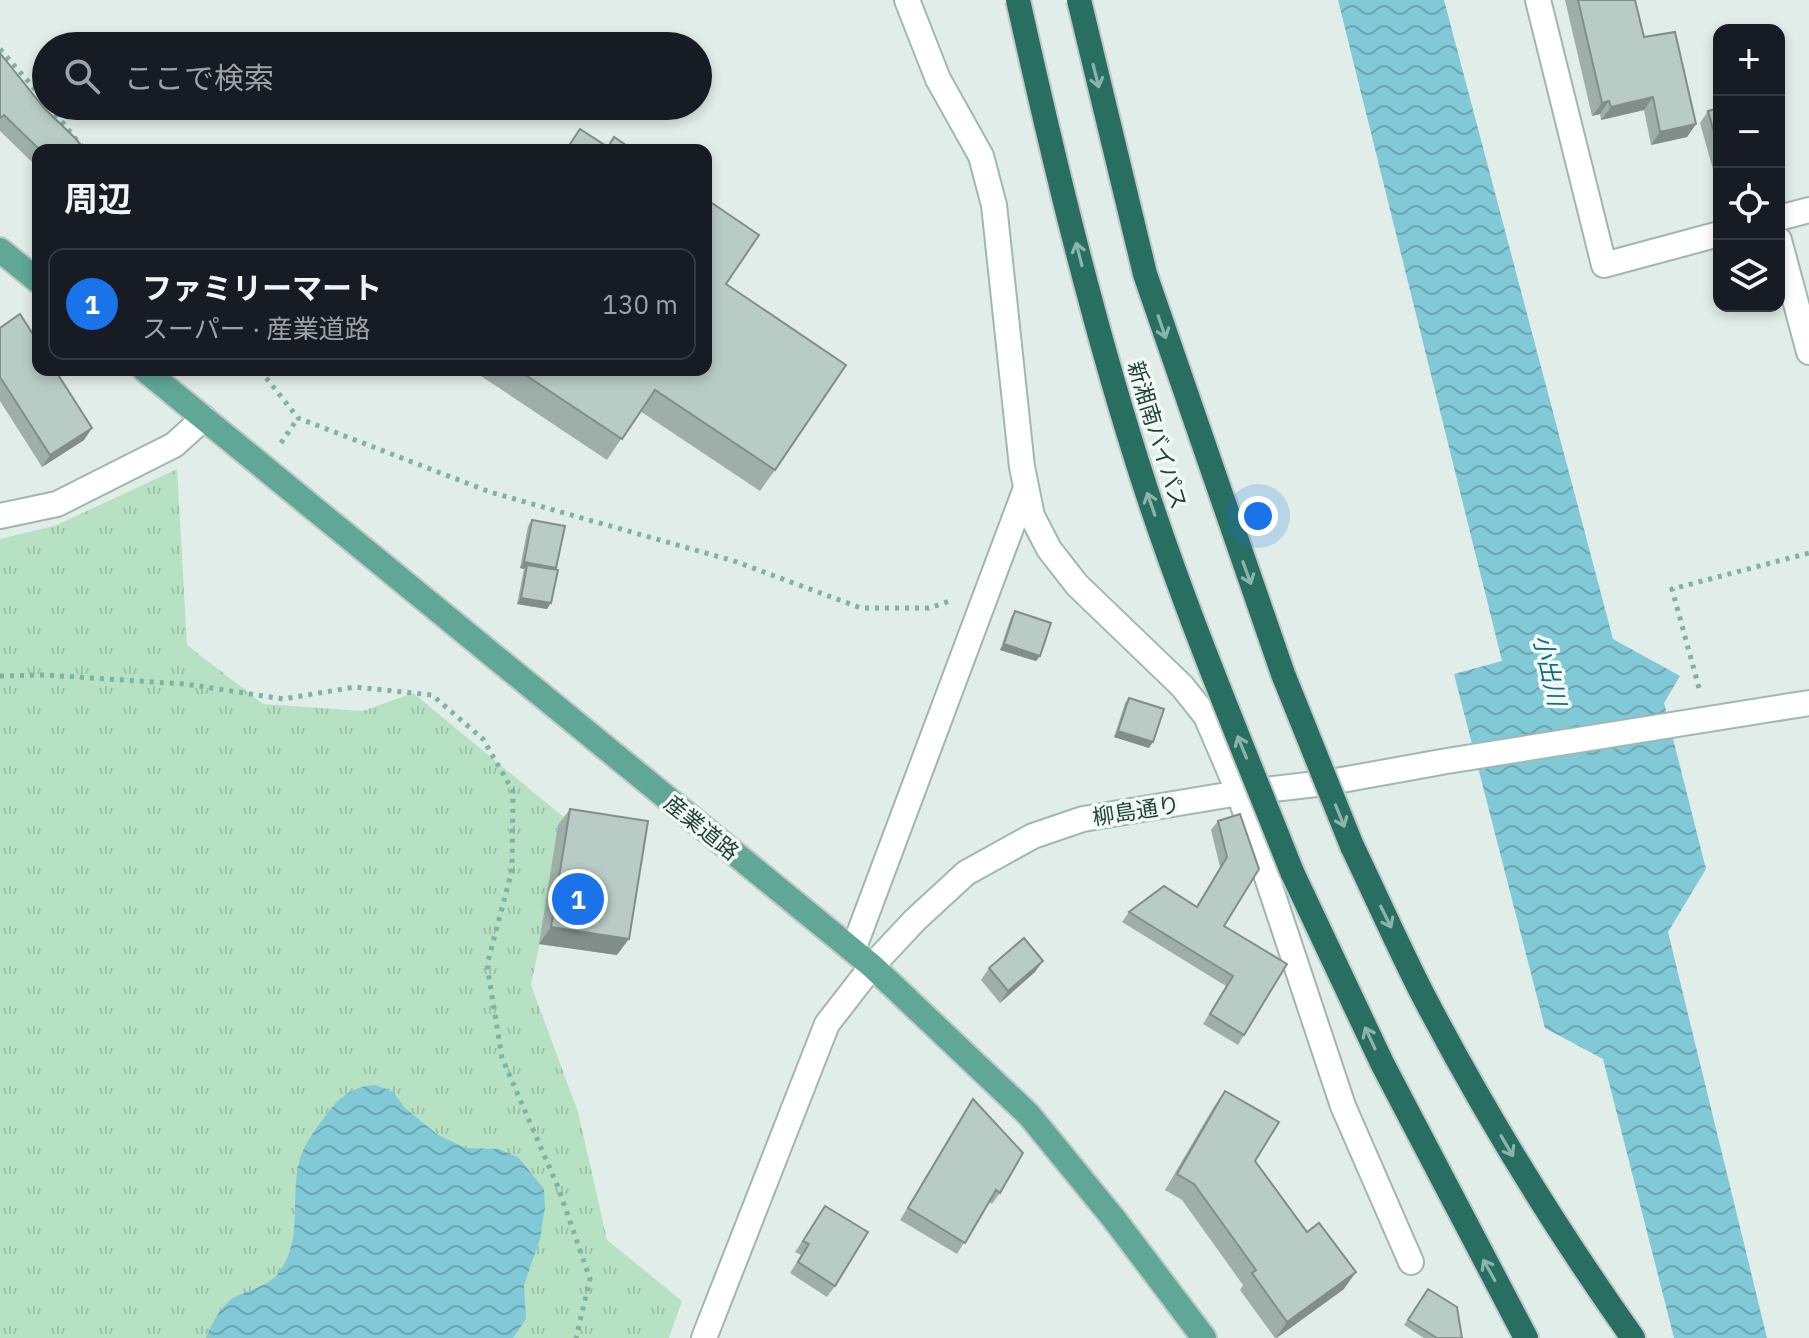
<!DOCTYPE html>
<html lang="ja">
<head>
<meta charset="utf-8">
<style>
  body { margin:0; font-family:"IBM Plex Sans","Noto Sans JP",sans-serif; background:#242831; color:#f1f3f6 }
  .controls { position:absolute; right:24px; top:24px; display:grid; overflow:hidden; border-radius:16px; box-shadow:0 4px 12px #0003 }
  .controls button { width:72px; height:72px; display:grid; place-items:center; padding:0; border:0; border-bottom:2px solid #363941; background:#171b24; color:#f1f3f6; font:40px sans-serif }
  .you { position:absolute; left:1258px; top:516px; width:28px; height:28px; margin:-20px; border:6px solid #fff; border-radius:50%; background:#1a73e8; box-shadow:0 0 0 12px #1a73e833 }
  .badge { display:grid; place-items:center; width:52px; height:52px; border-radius:50%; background:#1a73e8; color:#fff; font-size:26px; font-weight:700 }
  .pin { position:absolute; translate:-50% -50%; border:4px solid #fff; box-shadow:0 2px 8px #0006 }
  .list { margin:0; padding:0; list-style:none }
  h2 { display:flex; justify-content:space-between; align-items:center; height:104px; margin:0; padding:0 32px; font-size:34px }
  h2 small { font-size:26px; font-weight:400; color:#9ea1a6 }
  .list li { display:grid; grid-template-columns:52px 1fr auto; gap:24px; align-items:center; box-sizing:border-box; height:112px; margin:0 16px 16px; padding:0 16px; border:2px solid #363941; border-radius:16px }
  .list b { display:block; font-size:30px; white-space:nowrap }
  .list p { margin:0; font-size:26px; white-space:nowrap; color:#9ea1a6 }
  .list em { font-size:26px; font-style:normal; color:#9ea1a6 }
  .icon { flex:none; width:44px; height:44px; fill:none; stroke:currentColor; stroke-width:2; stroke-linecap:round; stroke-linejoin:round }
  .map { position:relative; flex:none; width:1809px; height:1338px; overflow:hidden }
  .search { position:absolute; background:#171b24; box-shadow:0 4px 12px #0003; left:32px; top:32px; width:680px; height:88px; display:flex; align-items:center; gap:20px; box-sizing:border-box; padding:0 28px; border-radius:44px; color:#9ea1a6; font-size:30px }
  .panel { position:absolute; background:#171b24; box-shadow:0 4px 12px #0003; left:32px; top:144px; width:680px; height:232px; border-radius:16px }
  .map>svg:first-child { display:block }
  .grass { fill:url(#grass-tufts) }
  .water { fill:url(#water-waves) }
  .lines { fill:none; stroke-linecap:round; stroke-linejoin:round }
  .street-casing { stroke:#a3b5af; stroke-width:28 }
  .secondary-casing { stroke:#9ebab0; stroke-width:28 }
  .primary-casing { stroke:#c0c9c7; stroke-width:28 }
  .highway-casing { stroke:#c0c9c7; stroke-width:28 }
  .path { stroke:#7db4a4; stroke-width:5; stroke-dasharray:4 6; stroke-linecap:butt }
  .street { stroke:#fff; stroke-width:24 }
  .secondary { stroke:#fff; stroke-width:24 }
  .primary { stroke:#60a796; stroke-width:24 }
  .highway { stroke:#286f62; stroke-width:24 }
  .highway-bridge-casing { stroke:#c0c9c7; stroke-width:28; stroke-linecap:butt }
  .highway-bridge { stroke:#286f62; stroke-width:24 }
  .wall { fill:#9eafa9 }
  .shaded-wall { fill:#818e89 }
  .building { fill:#b8cbc4; stroke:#818e89; stroke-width:2 }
  .oneway { stroke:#8cb4ac }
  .labels { text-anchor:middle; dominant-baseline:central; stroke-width:7; stroke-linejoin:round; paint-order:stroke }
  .street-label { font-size:22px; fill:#1f3f37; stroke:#f1f9f5 }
  .water-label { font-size:24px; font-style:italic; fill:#136d82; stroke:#f1f9f5 }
</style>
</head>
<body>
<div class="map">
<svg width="1809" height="1338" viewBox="0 0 1809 1338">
  <defs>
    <pattern id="grass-tufts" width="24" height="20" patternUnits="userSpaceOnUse" patternTransform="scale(2)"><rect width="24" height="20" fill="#b7e1c3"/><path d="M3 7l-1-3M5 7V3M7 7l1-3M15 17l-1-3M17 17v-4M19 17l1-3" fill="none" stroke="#9dc2a8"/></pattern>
    <pattern id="water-waves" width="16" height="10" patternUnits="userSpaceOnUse" patternTransform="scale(2)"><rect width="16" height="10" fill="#82c9d8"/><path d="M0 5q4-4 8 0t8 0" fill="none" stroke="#6aa5b0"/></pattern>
  </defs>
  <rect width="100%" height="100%" fill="#e1ede8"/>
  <path class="grass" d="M177 469 187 645 263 704 363 711 413 693 566 819 531 985 578 1112 607 1240 682 1301 669 1338H0V539L57 525Z"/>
  <path class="water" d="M1338 0H1444L1613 639 1680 676 1664 703 1706 869 1668 932 1767 1338H1674L1603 1059 1545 1028 1454 674 1502 661Z
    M376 1085 393 1092 405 1108 438 1135 466 1148 499 1149 518 1157 544 1189 545 1207 540 1239 524 1285 526 1319 513 1338H206C212 1323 219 1308 233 1298 249 1289 269 1287 280 1271 303 1238 290 1200 299 1163 302 1146 316 1129 326 1115 339 1097 353 1086 376 1085Z"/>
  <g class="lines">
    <g class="street-casing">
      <path id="street" d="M1538 0 1604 265 1719 234
        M1779 218 1809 210
        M1779 240 1809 352
        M0 516 57 504 174 445 204 418
        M1239 793 1343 1106 1411 1262
        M853 950 1026 488
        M704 1338 827 1024 872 966"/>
    </g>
    <g class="secondary-casing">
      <path id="secondary" d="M907 0 938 79 981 156 994 205 1022 467 1032 516 1049 549 1077 585 1182 686 1206 716 1239 793
        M872 966 915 920 966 873 1033 836 1083 819 1239 793 1325 783 1447 761 1809 703"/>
    </g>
    <g class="primary-casing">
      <path id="primary" d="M0 250 38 281
        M145 370 872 966 1029 1115 1114 1219 1204 1338"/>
    </g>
    <g class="highway-casing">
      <path id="highway" d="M1352 846C1376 896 1398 946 1423 995 1485 1114 1555 1228 1633 1338
        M1292 872 1382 1063 1526 1338"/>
    </g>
    <path class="path" d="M0 49 46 102
      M49 106 85 150
      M260 370 298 418 490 492 734 561 861 608H929L950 601
      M281 443 298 418
      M0 676 45 675 185 684 283 699 355 687 432 695 483 739 513 791 512 870 487 965 502 1058 558 1187 590 1279 576 1338
      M1699 688 1672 589 1809 553"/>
    <use href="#street" class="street"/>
    <use href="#secondary" class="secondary"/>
    <use href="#primary" class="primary"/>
    <use href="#highway" class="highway"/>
    <g class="highway-bridge-casing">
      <path id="highway-bridge" d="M1018 0C1052 153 1089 308 1136 458 1180 599 1238 735 1292 872
        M1079 0 1145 274 1283 674 1352 846"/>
    </g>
    <use href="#highway-bridge" class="highway-bridge"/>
  </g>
  <path class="wall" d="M1565 0H1635L1644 37 1696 124 1687 137 1651 145 1644 110 1601 120 1600 114 1592 116Z
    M0 53 44 108 85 150H38V168L0 131Z
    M1719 108V179L1716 180 1700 123 1708 111Z
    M726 284 775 470 760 491 640 411 607 460 472 370H706Z
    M0 328 92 428 84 440 42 467 0 401Z
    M532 520 555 570 547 609 517 604 524 569 520 568 528 526Z
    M1015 611 1040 656 1036 661 1000 650 1011 617Z
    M1129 698 1149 748 1114 737 1125 703Z
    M570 809 617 955 539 944 558 825Z
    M1240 814 1224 926 1244 1035 1238 1045 1203 1024 1226 986 1122 922 1129 912 1197 906 1220 867 1211 830 1218 821Z
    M989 968 1035 972 1000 1003 981 980Z
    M1225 1091 1255 1161 1344 1289 1277 1338H1275L1240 1290 1243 1285 1182 1200 1165 1190 1213 1108Z
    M973 1099 1000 1193 992 1204 989 1202 957 1254 900 1220Z
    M825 1206 835 1286 827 1297 790 1273 801 1255 795 1252Z
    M1428 1289 1462 1338H1424L1404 1325Z"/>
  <path class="shaded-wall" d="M1653 97 1644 110 1601 120 1611 107Z
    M1609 101 1600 114 1592 116 1602 103Z
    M1696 124 1687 137 1651 145 1660 132Z
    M92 428 84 440 42 467 50 455Z
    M524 562 556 568 552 574 527 565 524 569 520 568Z
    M521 598 551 603 547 609 517 604Z
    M1004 644 1040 656 1036 661 1000 650Z
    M1118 731 1153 742 1149 748 1114 737Z
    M551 927 629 939 617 955 539 944Z
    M1043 961 1035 972 1000 1003 1008 991Z
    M1356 1272 1344 1289 1276 1338 1287 1322Z"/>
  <path class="building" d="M1578 0H1635L1644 37 1675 32 1696 124 1660 132 1653 97 1611 107 1609 101 1602 103Z
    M0 53 44 108 76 139 85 150H40L4 115 0 118Z
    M1719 108V150L1708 111Z
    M580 129 608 147 614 137 633 150H566Z
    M706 199 759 235 726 284 846 365 775 470 655 390 622 439 518 370H706Z
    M20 314 38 342V370H55L92 428 50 455 0 377V328Z
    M532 520 565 526 556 568 524 562Z
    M527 565 558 570 551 603 521 598Z
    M1015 611 1051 623 1040 656 1004 644Z
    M1129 698 1164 709 1153 742 1118 731Z
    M570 809 648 821 629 939 551 927Z
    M1240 814 1259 869 1224 926 1287 964 1244 1035 1210 1014 1233 976 1129 912 1164 886 1197 907 1227 857 1218 821Z
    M1024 938 1043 961 1008 991 989 968Z
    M1225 1091 1279 1122 1255 1161 1307 1232 1319 1223 1356 1272 1287 1322 1252 1273 1256 1270 1194 1184 1177 1174Z
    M973 1099 1023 1153 1000 1193 996 1190 965 1243 908 1208Z
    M825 1206 868 1232 835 1286 798 1262 809 1244 803 1241Z
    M1428 1289 1457 1307 1462 1338H1437L1408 1320Z"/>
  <defs><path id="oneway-shaft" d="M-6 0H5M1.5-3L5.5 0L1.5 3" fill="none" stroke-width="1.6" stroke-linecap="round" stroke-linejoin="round" transform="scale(2)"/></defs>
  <g class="oneway">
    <use href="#oneway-shaft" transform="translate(1096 76) rotate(76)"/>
    <use href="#oneway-shaft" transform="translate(1079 254) rotate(-104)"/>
    <use href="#oneway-shaft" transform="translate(1162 327) rotate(71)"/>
    <use href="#oneway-shaft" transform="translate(1151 504) rotate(-109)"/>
    <use href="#oneway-shaft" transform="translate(1247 573) rotate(70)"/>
    <use href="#oneway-shaft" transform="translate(1242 747) rotate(-112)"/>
    <use href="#oneway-shaft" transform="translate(1340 816) rotate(68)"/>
    <use href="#oneway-shaft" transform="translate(1386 917) rotate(64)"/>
    <use href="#oneway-shaft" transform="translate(1370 1038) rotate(-115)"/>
    <use href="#oneway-shaft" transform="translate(1507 1146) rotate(60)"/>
    <use href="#oneway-shaft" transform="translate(1489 1270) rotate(-119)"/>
  </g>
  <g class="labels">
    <g class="street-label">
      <text transform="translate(1158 435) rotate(73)">新湘南バイパス</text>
      <text transform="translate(1136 810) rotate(-9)">柳島通り</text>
      <text transform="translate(702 827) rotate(39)">産業道路</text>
    </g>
    <g class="water-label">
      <text transform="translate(1550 670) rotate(77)">小出川</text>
    </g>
  </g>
</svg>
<div class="controls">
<button>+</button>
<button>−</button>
<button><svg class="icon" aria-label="locate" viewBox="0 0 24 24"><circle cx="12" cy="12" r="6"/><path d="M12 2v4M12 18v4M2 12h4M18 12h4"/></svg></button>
<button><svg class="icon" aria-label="layers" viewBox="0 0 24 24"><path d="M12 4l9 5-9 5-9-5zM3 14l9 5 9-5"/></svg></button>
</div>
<div class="you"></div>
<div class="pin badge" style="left:578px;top:899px">1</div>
<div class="search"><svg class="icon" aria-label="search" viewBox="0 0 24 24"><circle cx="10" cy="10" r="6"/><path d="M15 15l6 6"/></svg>ここで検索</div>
<section class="panel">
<h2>周辺<small></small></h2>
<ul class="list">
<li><span class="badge">1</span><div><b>ファミリーマート</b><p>スーパー · 産業道路</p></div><em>130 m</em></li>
</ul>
</section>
</div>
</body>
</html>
